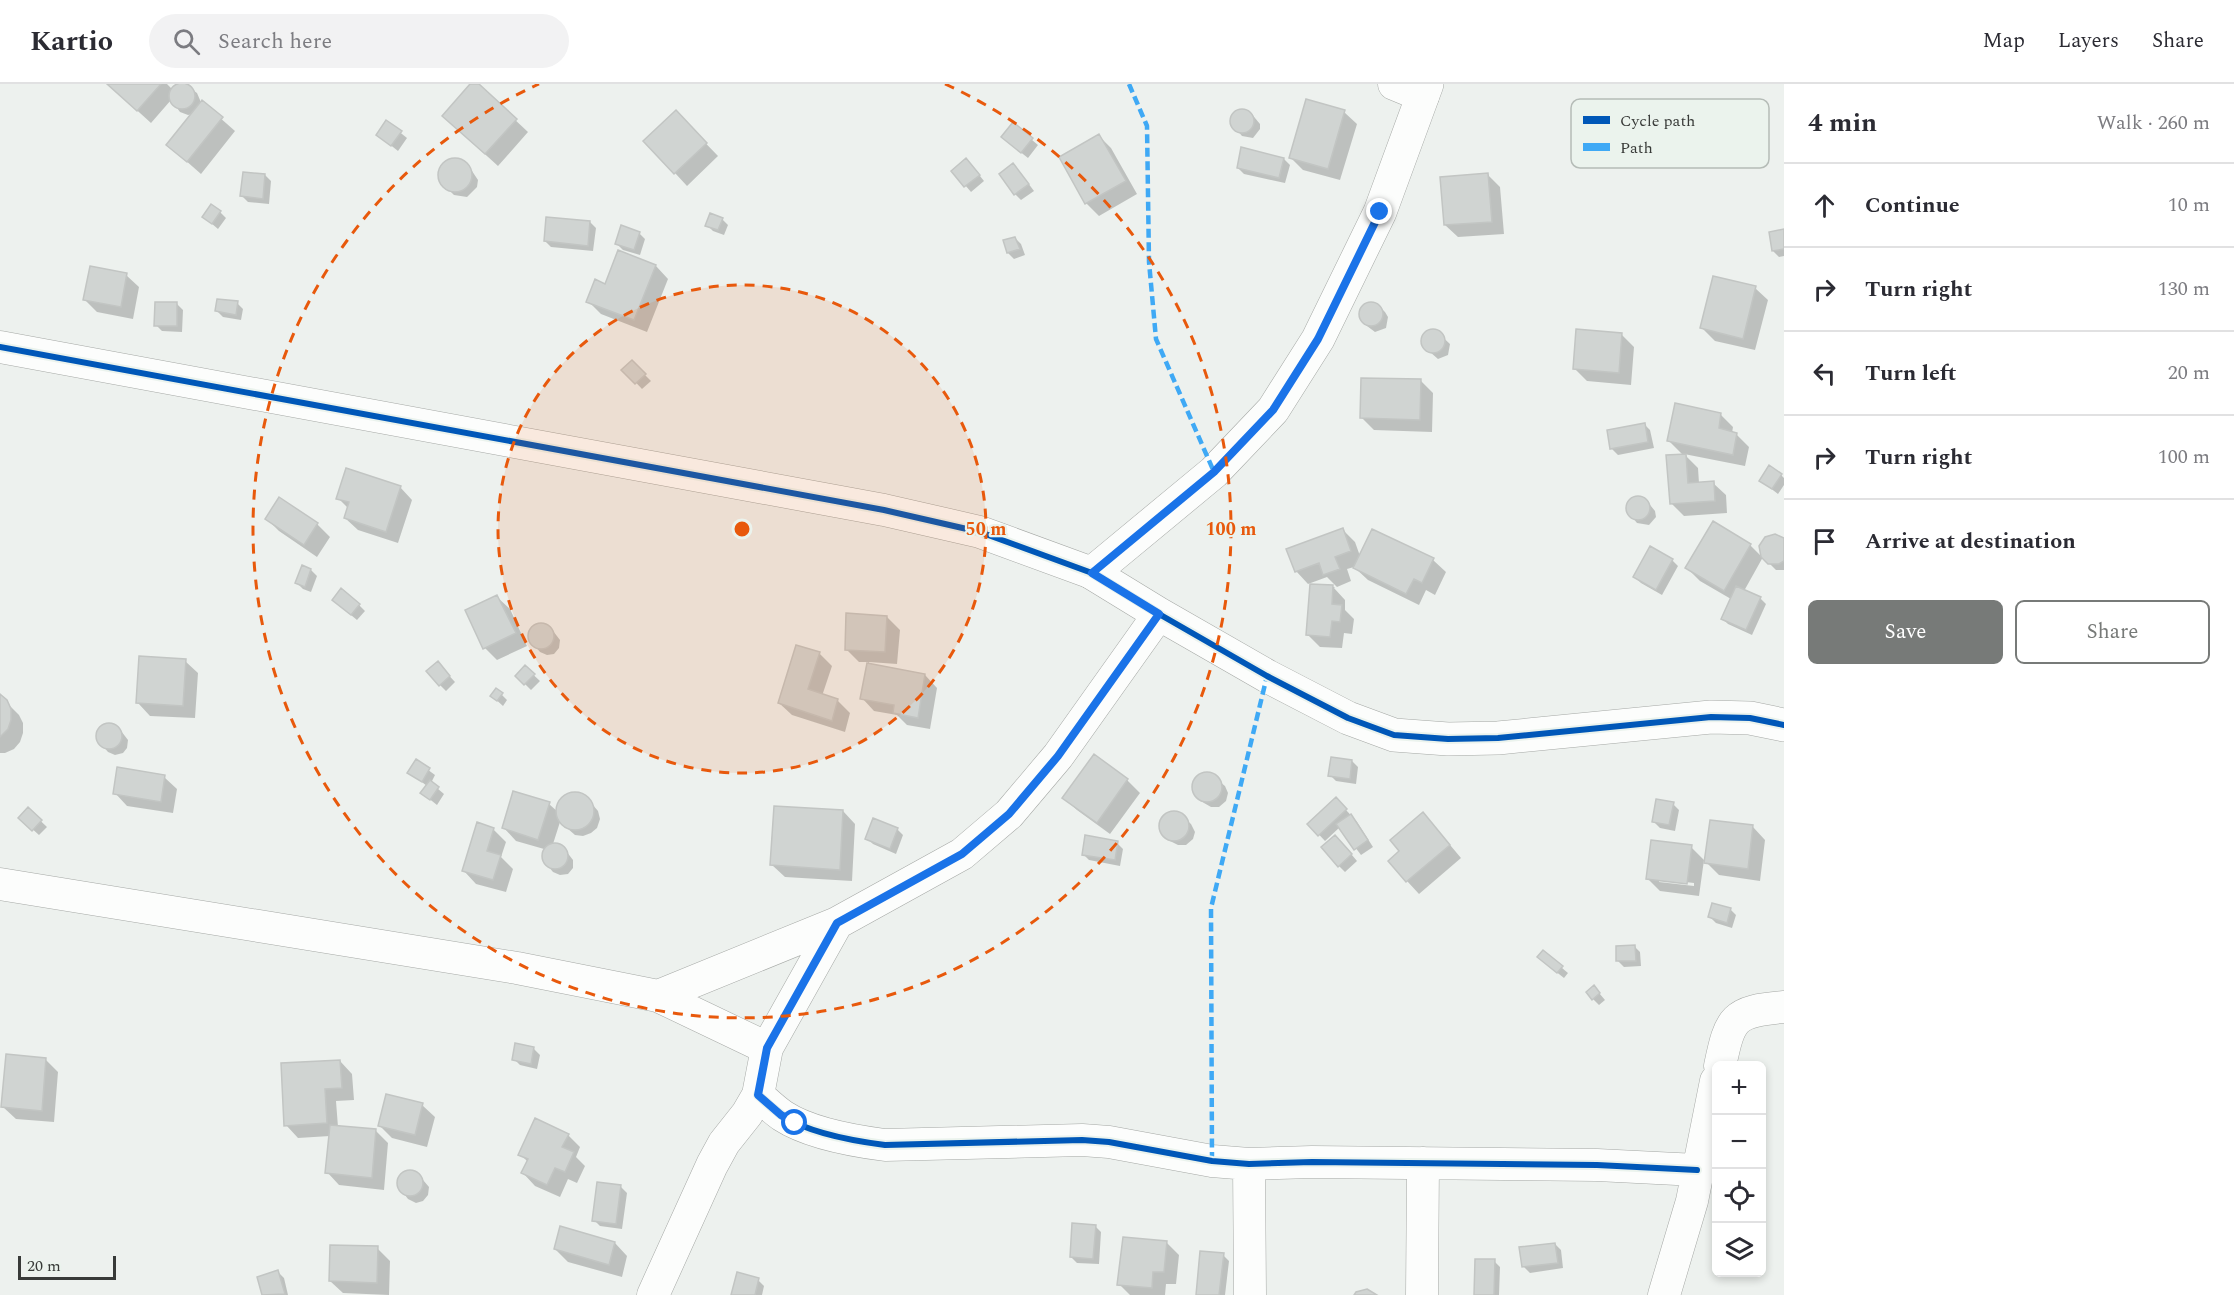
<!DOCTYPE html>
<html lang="en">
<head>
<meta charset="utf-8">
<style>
  body { margin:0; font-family:Spectral,serif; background:#f2f2f3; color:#2b2b33 }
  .controls { position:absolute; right:18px; bottom:18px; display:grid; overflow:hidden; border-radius:9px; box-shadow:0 3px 9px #0003 }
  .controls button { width:54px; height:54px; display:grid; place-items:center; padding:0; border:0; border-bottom:2px solid #e1e1e2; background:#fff; color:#2b2b33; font:30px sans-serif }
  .scale { position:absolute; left:18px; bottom:15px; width:98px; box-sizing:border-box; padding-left:6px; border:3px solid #383a38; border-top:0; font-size:16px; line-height:21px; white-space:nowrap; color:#383a38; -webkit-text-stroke:4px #ebf3ed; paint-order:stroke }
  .stop { position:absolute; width:18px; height:18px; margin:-14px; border:4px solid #1a73e8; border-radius:50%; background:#fff }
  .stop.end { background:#1a73e8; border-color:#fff; box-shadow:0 2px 6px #0008 }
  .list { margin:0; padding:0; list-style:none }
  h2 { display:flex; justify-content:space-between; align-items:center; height:78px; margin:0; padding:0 24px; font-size:26px }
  h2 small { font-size:20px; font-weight:400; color:#7c7c81 }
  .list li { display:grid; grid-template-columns:39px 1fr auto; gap:18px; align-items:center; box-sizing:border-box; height:84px; padding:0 24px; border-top:2px solid #e1e1e2 }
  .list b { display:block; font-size:22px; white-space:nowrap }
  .list em { font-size:20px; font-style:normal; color:#7c7c81 }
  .actions { display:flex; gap:12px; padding:18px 24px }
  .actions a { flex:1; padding:14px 0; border:2px solid #777a78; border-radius:9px; text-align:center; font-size:21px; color:#777a78 }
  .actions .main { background:#777a78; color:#fff }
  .icon { flex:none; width:33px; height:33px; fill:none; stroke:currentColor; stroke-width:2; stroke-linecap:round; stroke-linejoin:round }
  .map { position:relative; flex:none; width:1784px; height:1211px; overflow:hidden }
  header { display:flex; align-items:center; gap:36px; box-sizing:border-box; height:84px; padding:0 30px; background:#fff; border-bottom:2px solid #e1e1e2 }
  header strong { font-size:28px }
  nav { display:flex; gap:33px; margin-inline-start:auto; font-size:21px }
  .search { width:420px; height:54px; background:#f2f2f3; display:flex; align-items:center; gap:15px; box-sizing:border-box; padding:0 21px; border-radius:33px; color:#7c7c81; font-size:22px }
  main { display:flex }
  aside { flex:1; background:#fff }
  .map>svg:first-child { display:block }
  .shadow { fill:#0003; fill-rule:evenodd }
  .building { fill:#d0d4d2; stroke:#c2c5c3; stroke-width:1.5 }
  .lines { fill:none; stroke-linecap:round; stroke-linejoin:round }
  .street-casing { stroke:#a5a8a5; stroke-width:33 }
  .secondary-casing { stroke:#a5a8a5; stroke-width:34 }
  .street { stroke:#fcfdfc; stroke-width:32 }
  .secondary { stroke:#fcfdfc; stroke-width:33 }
  .quiet { stroke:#3fa9f5; stroke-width:4.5; stroke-dasharray:9 4.5; stroke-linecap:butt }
  .cycleway-casing { stroke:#ebf3ed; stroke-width:10 }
  .cycleway { stroke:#0057b8; stroke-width:6 }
  .route { stroke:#1a73e8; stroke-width:8 }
  .ring { fill:none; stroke:#e8590c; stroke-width:3; stroke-dasharray:10 8 }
  .key { fill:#ebf3ed; stroke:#b5bcb7; stroke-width:1.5 }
  .key-label { font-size:16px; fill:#383a38 }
  .centre { fill:#e8590c; stroke:#ebf3ed; stroke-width:3 }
  .ring-label { font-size:18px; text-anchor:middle; font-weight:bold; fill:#e8590c; stroke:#ebf3ed; stroke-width:4.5; stroke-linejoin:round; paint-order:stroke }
</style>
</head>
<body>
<header>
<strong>Kartio</strong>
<div class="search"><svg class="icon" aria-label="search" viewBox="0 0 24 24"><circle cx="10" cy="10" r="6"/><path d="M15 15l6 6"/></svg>Search here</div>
<nav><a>Map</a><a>Layers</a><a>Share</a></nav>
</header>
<main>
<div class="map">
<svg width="1784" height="1211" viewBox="0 0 1784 1211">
  <rect width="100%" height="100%" fill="#edf1ee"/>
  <path class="shadow" d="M108 0H167L172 5 176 1 184 0 197 9 200 16V21L202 18 235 47 201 90 168 61 193 30 188 31 180 28 171 16 151 39Z
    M472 0H477L528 48 498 82 456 44Z
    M1239 26 1250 28 1260 40V45L1253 54 1242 52 1232 40 1231 35Z
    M1344 28 1357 40 1340 96 1303 86 1290 73Z
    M387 38 407 54 398 67 378 51Z
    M1013 40 1038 61 1028 74 1009 59Z
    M688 41 718 72 687 102 675 89Z
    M1099 52 1111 64 1137 110 1099 132 1086 119Z
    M1242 65 1284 75 1290 81 1285 99 1244 90 1238 84Z
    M457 75 463 77 470 84 478 96 477 103 467 113 454 111 442 99 440 92V85L444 79Z
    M972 82 984 97 971 108 953 87Z
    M1019 87 1034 107 1021 116 1015 110Z
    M265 91 271 97 269 120 248 118 242 112Z
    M1488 91 1500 103 1504 150 1458 153 1445 141Z
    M220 128 226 134 218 145 204 133Z
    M722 135 728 141 724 151 713 147 707 141Z
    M590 138 596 144 593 167 551 163 545 157Z
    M1784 146V172L1779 173 1773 167Z
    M639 149 645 155 640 171 623 166 617 160Z
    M1015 154 1021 160 1025 171 1014 175 1008 169Z
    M618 168 656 182 668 195 647 248 601 230 588 217 605 202Z
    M126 191 139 203 133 235 97 228 85 216Z
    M1755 204 1768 216 1755 266 1715 257 1702 244Z
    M237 219 243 225 241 236 223 233 217 227Z
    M1367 219 1378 221 1385 228 1388 233 1386 244 1375 248 1363 239 1360 228Z
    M177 220 183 226 182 248 162 247 156 241Z
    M1435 246 1450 260 1448 271 1438 275 1422 261 1425 250 1429 247Z
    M1621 250 1634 263 1631 301 1587 297 1574 284Z
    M632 278 651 297 642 305 624 286Z
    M1421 297 1433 309 1432 348 1374 346 1362 334Z
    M1721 331 1733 343 1732 349 1736 350 1749 363 1745 382 1684 370 1698 384 1699 399H1713L1726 411 1727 429 1684 432 1671 419 1683 371 1668 356Z
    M1644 340 1650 346 1654 364 1618 371 1612 365 1609 347Z
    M1781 391 1784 394V401L1778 410 1761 397Z
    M400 403 412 416 398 459 358 446 345 434 348 424 338 414Z
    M1634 414 1646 416 1655 427 1656 433 1649 441 1637 439 1628 428 1627 422Z
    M267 435 317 440 330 453 317 473 279 447Z
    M1343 446 1355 458 1360 472 1433 476 1446 488 1435 511 1426 506 1419 521 1368 496 1354 483 1347 485 1351 497 1337 503 1327 493 1308 500 1296 487Z
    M1784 455V486H1776L1763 473 1744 507 1760 514 1766 520 1752 551 1728 540 1722 534 1731 515 1700 497 1687 484 1750 461 1762 473Z
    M1651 464 1672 476 1678 482 1662 511 1641 499 1635 493Z
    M311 486 317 492 311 508 303 505 297 499Z
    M1311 502 1335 503 1334 504 1345 516V526L1354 535 1352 550 1344 549 1342 564 1320 563 1307 550Z
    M497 513 510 525 527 562 497 576 485 564Z
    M359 521 365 527 357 536 340 522Z
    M887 533 900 546 897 580 869 578 868 580 925 591 937 604 930 645 907 641 897 631 874 627 862 614 868 578H859L846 565Z
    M542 540 550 543 560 556 559 564 554 570 547 571 540 568 529 555 530 547 535 541Z
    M819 569 832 582 822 612 838 617 850 629 845 648 792 631 779 619Z
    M185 577 198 589 195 634 150 632 138 619Z
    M525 583 540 597 531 606 517 592Z
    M443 585 455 598 446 607 440 601Z
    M502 611 507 616 503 622 492 612Z
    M0 612 19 631 23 639V649L20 658 14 665 5 669H0Z
    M110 639 118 643 128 656 127 664 123 669 115 671 108 668 97 655 98 647 103 642Z
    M1094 672 1127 696 1140 709 1110 750 1077 726 1064 714Z
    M416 677 435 691 431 699 444 710 437 721 422 709 427 702 409 688Z
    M1352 677 1358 683 1356 700 1336 697 1330 691Z
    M1210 690 1225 702 1228 709 1226 717 1219 723H1211L1204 719 1197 713 1194 704 1196 696 1202 691Z
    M164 693 177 705 173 729 127 722 115 709Z
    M570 710H578L586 713 598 727 600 735 597 744 591 749 583 752 575 751 560 738 553 760 563 763 573 776V784L568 790 560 791 553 788 542 775 544 765 516 757 504 744 549 720 558 728V722L563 715Z
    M1336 715 1357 738 1373 763 1361 771 1340 743 1325 757 1309 740Z
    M1673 720 1679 726 1675 747 1660 744 1654 738Z
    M28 725 47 743 39 751 20 734Z
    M843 727 855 740 852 797 785 793 772 781Z
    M1177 728 1191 740 1195 748 1193 755 1186 761H1178L1170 757 1164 751 1161 742 1163 734 1169 729Z
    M1435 743 1461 774 1419 810 1407 797Z
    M1753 743 1765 756 1760 797 1719 791 1704 776 1699 812 1660 807 1647 794 1691 763 1706 778ZM1659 795 1694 799V802L1659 798Z
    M493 745 506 758 501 773 513 785 506 808 476 800 464 787Z
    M897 745 903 751 896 770 873 760 867 754Z
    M1341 758 1357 777 1345 788 1339 782Z
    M1117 759 1123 765 1120 782 1089 776 1083 770Z
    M1730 825 1736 831 1732 844 1716 839 1710 833Z
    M1634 862 1640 868 1641 882 1624 883 1618 877Z
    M1543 868 1568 889 1564 894 1545 879Z
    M1594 903 1605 916 1599 921 1593 915Z
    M534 965 540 971 537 985 520 981 514 975Z
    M45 975 58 988 54 1038 16 1035 3 1023Z
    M340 977 352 990 354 1016 336 1017 338 1043 376 1047 388 1059 384 1106 339 1101 327 1088 330 1052 298 1054 286 1041Z
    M422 1021 435 1033 427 1063 392 1054 379 1041Z
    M568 1051 580 1063 576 1073 585 1082 577 1099 568 1095 560 1113 535 1102 523 1089 528 1078 520 1070Z
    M411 1087 418 1090 429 1103 428 1111 423 1117 416 1119 408 1115 398 1102 399 1094 404 1089Z
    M621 1103 627 1109 622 1145 600 1142 594 1136Z
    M1095 1142 1101 1148 1099 1180 1077 1179 1071 1173Z
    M561 1144 615 1159 627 1172 622 1193 568 1178 555 1165Z
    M1167 1159 1179 1171 1176 1200H1166L1165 1211H1130L1119 1200Z
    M1555 1160 1561 1166 1563 1184 1530 1189 1524 1183Z
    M377 1164 390 1177 389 1211 343 1209 330 1197Z
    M1223 1171 1229 1177 1225 1211H1198Z
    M1494 1177 1500 1183 1499 1211H1476Z
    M278 1188 284 1194 288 1211H264L259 1194Z
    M758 1196 764 1202 762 1211H733Z"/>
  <path class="building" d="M169 12a13 13 0 1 1 26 0a13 13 0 1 1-26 0Z
    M107 0H161L137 27Z
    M470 0H479L517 35 485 70 442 32Z
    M1306 15 1345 26 1328 85 1289 74Z
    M202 16 223 33 187 78 166 61Z
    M1230 37a12 12 0 1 1 24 0a12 12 0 1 1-24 0Z
    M676 26 707 59 674 90 643 57Z
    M386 36 402 47 391 62 376 51Z
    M1013 38 1033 54 1021 69 1001 53Z
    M1099 50 1126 97 1085 120 1059 73Z
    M1241 63 1284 74 1279 94 1237 84Z
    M966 74 980 91 964 103 951 87Z
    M438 91a17 17 0 1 1 34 0a17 17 0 1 1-34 0Z
    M1013 79 1029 100 1014 111 999 90Z
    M243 88 265 90 263 115 240 112Z
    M1488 89 1492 138 1444 141 1440 93Z
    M211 120 221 127 212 140 202 133Z
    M710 129 723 134 718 146 705 142Z
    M546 133 590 137 588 162 544 157Z
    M621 141 640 148 634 166 615 160Z
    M1784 145V165L1772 167 1769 148Z
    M1015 153 1020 165 1007 169 1003 156Z
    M618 166 656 181 634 236 586 218 595 195 605 200Z
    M90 182 127 189 121 223 83 216Z
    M1713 192 1756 202 1743 255 1700 244Z
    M217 215 238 217 236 231 215 227Z
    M1359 230a12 12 0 1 1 24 0a12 12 0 1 1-24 0Z
    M155 218H177V242H154Z
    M1421 257a12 12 0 1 1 24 0a12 12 0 1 1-24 0Z
    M1576 245 1622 249 1619 289 1573 285Z
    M632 276 646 290 635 300 621 286Z
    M1361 294 1421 295 1420 336 1360 334Z
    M1675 319 1721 329 1719 344 1737 349 1733 371 1667 357Z
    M1645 339 1648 358 1610 365 1607 346Z
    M1686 370 1688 399 1714 397 1715 417 1670 420 1666 371Z
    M1769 381 1782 390 1772 405 1759 397Z
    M346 384 401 402 386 448 344 434 349 418 336 415Z
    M1626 424a12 12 0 1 1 24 0a12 12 0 1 1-24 0Z
    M279 413 318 439 304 461 265 435Z
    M1713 437 1751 460 1724 507 1685 484Z
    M1343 444 1351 467 1335 473 1340 485 1323 491 1319 479 1295 488 1286 465Z
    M1372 445 1434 474 1422 499 1414 495 1406 510 1353 484Z
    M1775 450 1784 454V477L1779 480H1768L1761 473 1759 462 1765 453Z
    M1650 462 1673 475 1656 506 1633 493Z
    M302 481 311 485 305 503 295 499Z
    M1310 500 1333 501 1332 520 1342 521 1340 538 1332 537 1330 553 1306 551Z
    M1736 502 1761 513 1746 546 1721 535Z
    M341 504 360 520 351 531 332 516Z
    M497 511 516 549 483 565 465 526Z
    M846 529 887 532 885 568 845 566Z
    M528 552a13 13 0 1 1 26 0a13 13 0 1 1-26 0Z
    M796 561 820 568 808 605 838 615 832 637 778 619Z
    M139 572 186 575 183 622 136 619Z
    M438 577 450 592 439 602 426 587Z
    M867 579 925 590 918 634 893 629 894 621 860 615Z
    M525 581 535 590 524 601 515 592Z
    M496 604 503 609 497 617 490 612Z
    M0 610 7 616 11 625V636L8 645 0 653Z
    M96 652a13 13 0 1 1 26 0a13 13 0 1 1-26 0Z
    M1094 670 1128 695 1097 739 1062 714Z
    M1331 673 1352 676 1350 695 1328 692Z
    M416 675 430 684 422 698 407 689Z
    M117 683 165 691 161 718 113 710Z
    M1192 703a15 15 0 1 1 30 0a15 15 0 1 1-30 0Z
    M430 696 439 703 430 716 420 709Z
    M513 707 550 718 538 756 502 744Z
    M556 727a19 19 0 1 1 38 0a19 19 0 1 1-38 0Z
    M1336 713 1347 725 1318 752 1307 740Z
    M1656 715 1674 718 1669 741 1652 738Z
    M774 722 843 726 840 786 770 781Z
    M28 723 42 736 32 747 18 734Z
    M1159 742a15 15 0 1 1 30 0a15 15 0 1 1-30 0Z
    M1423 728 1450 761 1406 798 1388 777 1399 767 1390 756Z
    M1351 730 1368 756 1354 766 1336 740Z
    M873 734 898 744 890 765 865 755Z
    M1710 736 1753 741 1748 785 1704 779Z
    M477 738 494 744 487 767 501 771 493 796 462 787Z
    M1085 751 1118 757 1115 776 1082 771Z
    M1335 751 1352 770 1338 783 1321 763Z
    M1651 756 1692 761 1687 800 1646 795Z
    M542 772a13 13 0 1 1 26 0a13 13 0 1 1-26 0Z
    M1712 819 1731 824 1727 839 1708 833Z
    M1635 861 1636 877H1616V862Z
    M1543 866 1563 882 1557 889 1537 873Z
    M1594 901 1600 909 1592 916 1586 908Z
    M515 959 534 963 531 980 512 976Z
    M6 970 46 974 42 1027 1 1023Z
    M340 976 342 1004 325 1005 327 1039 284 1042 281 979Z
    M386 1010 423 1019 415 1051 378 1042Z
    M535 1034 569 1050 562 1063 574 1068 565 1088 555 1084 547 1101 521 1089 528 1075 518 1071Z
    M330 1041 376 1045 372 1094 325 1089Z
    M397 1099a13 13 0 1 1 26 0a13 13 0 1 1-26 0Z
    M597 1098 621 1101 616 1140 592 1137Z
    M1072 1139 1096 1141 1093 1175 1070 1173Z
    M560 1142 615 1158 609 1181 554 1165Z
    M1123 1153 1167 1157 1164 1188H1153L1152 1204 1117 1201Z
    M1555 1159 1558 1179 1522 1183 1519 1163Z
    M330 1161 378 1162 377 1199 329 1197Z
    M1200 1167 1224 1169 1219 1211H1196Z
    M1475 1175H1495L1494 1211H1474Z
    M278 1186 285 1210 262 1211 257 1193Z
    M737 1188 759 1194 755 1211H731Z
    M1367 1205 1377 1211H1354L1356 1208Z"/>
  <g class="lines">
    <g class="street-casing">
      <path id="street" d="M1394 0 1423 12
        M0 263 884 426 980 448 1092 489
        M0 800 517 884 658 912 767 964
        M658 912 837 839 962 770 1009 730 1058 672 1159 530
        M1720 982C1730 934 1733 927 1784 923
        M758 1011C766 1018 774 1026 783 1032 809 1049 854 1057 885 1061L1082 1056 1109 1058 1212 1077 1249 1080 1312 1078 1597 1081 1697 1086
        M1249 1080 1250 1211
        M653 1211 712 1081 724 1059 747 1030 758 1011 767 964 837 839
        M1422 1211 1423 1079
        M1664 1211 1692 1117 1716 997"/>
    </g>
    <g class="secondary-casing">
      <path id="secondary" d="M1427 0 1380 128 1318 255 1273 326 1214 388 1092 489 1159 530 1267 592 1348 634 1394 651 1448 655 1498 654 1711 633 1750 634 1784 641"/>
    </g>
    <use href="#street" class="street"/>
    <use href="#secondary" class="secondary"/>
    <path class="quiet" d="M1129 0 1147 42 1149 178 1156 255 1214 388
      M1212 1077 1211 824 1267 592"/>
    <g class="cycleway-casing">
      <path id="cycleway" d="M0 263 884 426 980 448 1092 489 1159 530 1267 592 1348 634 1394 651 1448 655 1498 654 1711 633 1750 634 1784 641
        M758 1011C766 1018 774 1026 783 1032 809 1049 854 1057 885 1061L1082 1056 1109 1058 1212 1077 1249 1080 1312 1078 1597 1081 1697 1086"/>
    </g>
    <use href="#cycleway" class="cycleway"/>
  </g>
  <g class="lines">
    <path class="route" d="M795 1039 781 1031 758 1011 767 964 837 839 962 770 1009 730 1058 672 1159 530 1092 489 1214 388 1273 326 1318 255 1380 128"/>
  </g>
  <circle cx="742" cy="445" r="244" fill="#e8590c" fill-opacity=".12"/>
  <g class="ring">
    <circle cx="742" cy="445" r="244"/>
    <path d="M945 0A489 489 0 1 1 539 0"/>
  </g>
  <rect x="1571" y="15" width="198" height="69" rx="9" class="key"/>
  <rect x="1583" y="32" width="27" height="8" fill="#0057b8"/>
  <rect x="1583" y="59" width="27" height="8" fill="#3fa9f5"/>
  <g class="key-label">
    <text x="1620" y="42">Cycle path</text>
    <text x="1620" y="69">Path</text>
  </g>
  <circle cx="742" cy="445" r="9" class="centre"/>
  <g class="ring-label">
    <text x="986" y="451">50 m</text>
    <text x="1231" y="451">100 m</text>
  </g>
</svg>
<div class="controls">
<button>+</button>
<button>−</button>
<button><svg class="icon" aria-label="locate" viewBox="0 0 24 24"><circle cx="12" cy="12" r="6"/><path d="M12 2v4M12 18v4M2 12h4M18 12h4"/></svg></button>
<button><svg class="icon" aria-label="layers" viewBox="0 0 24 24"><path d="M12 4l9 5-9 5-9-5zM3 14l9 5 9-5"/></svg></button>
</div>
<div class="scale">20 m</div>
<div class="stop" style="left:795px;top:1039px"></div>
<div class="stop end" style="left:1380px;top:128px"></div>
</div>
<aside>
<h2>4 min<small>Walk · 260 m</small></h2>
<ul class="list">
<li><svg class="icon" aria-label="ahead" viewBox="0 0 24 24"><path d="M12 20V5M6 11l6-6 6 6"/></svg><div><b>Continue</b></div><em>10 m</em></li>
<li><svg class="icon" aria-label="right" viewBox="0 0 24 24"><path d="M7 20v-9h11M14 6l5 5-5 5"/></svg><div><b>Turn right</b></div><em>130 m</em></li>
<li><svg class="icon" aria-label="left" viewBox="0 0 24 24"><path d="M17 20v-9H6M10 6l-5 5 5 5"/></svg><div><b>Turn left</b></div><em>20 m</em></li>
<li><svg class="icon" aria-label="right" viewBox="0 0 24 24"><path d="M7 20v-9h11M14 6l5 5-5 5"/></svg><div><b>Turn right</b></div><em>100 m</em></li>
<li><svg class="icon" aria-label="arrive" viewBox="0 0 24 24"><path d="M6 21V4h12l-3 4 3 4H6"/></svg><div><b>Arrive at destination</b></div></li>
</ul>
<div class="actions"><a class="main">Save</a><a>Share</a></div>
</aside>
</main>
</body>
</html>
